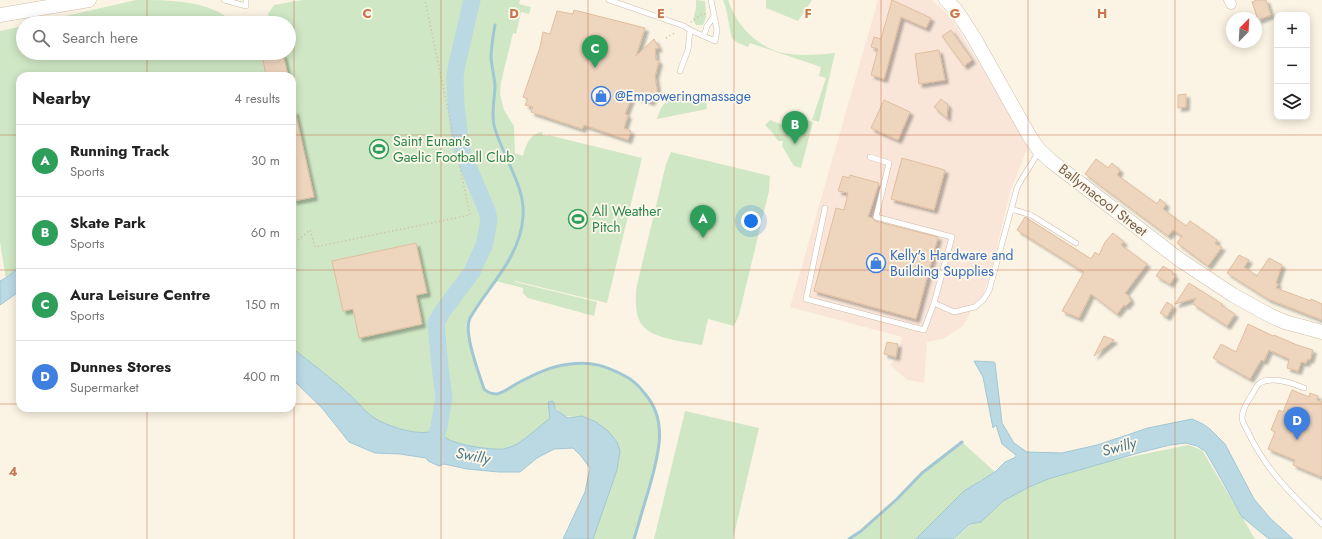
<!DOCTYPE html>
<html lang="en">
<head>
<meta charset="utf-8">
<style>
  body { margin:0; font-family:Jost,sans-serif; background:#f2f2f2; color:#222 }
  .controls { position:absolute; right:12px; top:12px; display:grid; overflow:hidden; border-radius:8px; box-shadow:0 2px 10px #0003 }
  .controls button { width:36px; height:36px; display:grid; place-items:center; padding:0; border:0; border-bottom:1px solid #e0e0e0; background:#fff; color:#222; font:20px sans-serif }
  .compass { position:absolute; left:1226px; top:12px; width:36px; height:36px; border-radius:50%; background:#fff; box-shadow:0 2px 10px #0003; rotate:24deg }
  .you { position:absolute; left:751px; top:221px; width:14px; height:14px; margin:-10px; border:3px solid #fff; border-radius:50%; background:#1a73e8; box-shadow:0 0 0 6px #1a73e833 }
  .badge { display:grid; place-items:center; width:26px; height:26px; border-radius:50%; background:#764b37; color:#fff; font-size:13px; font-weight:700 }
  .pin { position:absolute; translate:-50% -33px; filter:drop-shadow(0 1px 2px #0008) }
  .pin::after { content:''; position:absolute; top:21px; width:14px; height:12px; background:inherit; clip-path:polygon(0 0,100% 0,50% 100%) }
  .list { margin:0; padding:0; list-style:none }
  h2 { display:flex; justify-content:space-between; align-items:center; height:52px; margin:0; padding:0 16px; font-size:17px }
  h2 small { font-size:13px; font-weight:400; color:#767676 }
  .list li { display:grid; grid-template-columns:26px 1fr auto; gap:12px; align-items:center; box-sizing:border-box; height:72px; padding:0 16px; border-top:1px solid #e0e0e0 }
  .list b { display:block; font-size:15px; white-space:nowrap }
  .list p { margin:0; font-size:13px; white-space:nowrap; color:#767676 }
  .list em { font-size:13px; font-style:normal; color:#767676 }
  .icon { flex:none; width:22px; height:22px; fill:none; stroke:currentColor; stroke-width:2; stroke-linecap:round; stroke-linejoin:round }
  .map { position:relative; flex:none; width:1322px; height:539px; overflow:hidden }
  .search { position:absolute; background:#fff; box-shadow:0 2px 10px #0003; left:16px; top:16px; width:280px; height:44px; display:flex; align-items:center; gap:10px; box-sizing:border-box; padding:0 14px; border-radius:22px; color:#767676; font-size:15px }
  .panel { position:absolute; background:#fff; box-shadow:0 2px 10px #0003; left:16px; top:72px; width:280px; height:340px; border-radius:12px }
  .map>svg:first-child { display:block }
  .commercial { fill:#fae6d9 }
  .green { fill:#cfe7c4 }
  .water { fill:#bad9e3; stroke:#a1c7d4 }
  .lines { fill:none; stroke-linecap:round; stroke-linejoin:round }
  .stream { stroke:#a1c7d4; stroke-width:3 }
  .river { stroke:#bad9e3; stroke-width:17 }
  .building { fill:#eed5be; stroke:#e0be9f; filter:url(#shadow) }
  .service-casing { stroke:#cbbcab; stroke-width:6 }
  .minor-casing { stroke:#cbbcab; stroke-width:11 }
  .secondary-casing { stroke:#cebdaa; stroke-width:15 }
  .path { stroke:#d3b9a1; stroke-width:1.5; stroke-dasharray:1 3; stroke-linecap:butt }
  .service { stroke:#fff; stroke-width:5 }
  .minor { stroke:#fff; stroke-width:10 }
  .secondary { stroke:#fff; stroke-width:14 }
  .grid { fill:none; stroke:#c77650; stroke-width:1; stroke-opacity:0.55 }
  .labels { text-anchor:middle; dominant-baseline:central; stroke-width:3.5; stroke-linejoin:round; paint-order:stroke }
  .shop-label { font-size:14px; fill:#366cbe; stroke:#fef8ea; text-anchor:start }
  .leisure-label { font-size:14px; fill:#27864d; stroke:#fef8ea; text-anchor:start }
  .street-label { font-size:14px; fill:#715c4c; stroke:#fef8ea }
  .water-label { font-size:15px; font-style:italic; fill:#4a798a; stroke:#fef8ea }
  .grid-label { font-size:13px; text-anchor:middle; font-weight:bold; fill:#c77650; stroke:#fef8ea; stroke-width:3.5; stroke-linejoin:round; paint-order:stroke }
</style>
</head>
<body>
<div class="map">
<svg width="1322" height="539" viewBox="0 0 1322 539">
  <defs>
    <filter id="shadow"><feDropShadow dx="3.5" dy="3.5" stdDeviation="1" flood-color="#0004"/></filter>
  </defs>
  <rect width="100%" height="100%" fill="#fbf4e4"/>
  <path class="commercial" d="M878 0H932L950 16 1029 144 1011 189 991 271 983 295 974 305 963 326 943 339 927 342 924 383 907 380 890 365 897 357 902 337 790 307Z"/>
  <path class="green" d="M136 0C169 0 211 0 234 23H35Z
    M302 0H466C461 20 447 57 455 76L472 0H520L519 4 531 7 529 14 521 12 516 34 513 33 501 82 500 94 504 110 514 126 515 153 523 156C526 145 530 133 543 132L542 135 548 136V135L642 158 607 303 515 281V282L597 302 594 316 528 298 523 293V288L496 281C489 290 469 313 468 322 465 338 479 373 484 389 487 392 492 394 497 394 503 393 511 387 516 384 533 375 550 366 570 364 592 361 606 366 625 376 687 408 649 490 634 539H593L617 470 620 451 582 416C567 418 559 417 553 401L548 403 550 418C539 427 528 438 516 445 501 453 468 447 452 442 446 439 443 434 439 429 423 438 389 428 374 418 364 411 356 401 347 393 329 377 310 363 292 348V76H20V264L15 271 6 279 0 242V31L23 26V53H289V23H270L268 14 274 5Z
    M696 0 705 1 706 17 703 25H696L693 20 696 8Z
    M723 0H728C736 25 757 47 783 53 799 56 819 55 835 53L819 122 812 120 826 78 819 76 821 67 750 43 748 47C742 44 733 43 731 35L726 8Z
    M766 0H812L798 21 766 8Z
    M682 91 706 99 707 109 657 119 661 108 673 93 680 96Z
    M799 117 813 122 801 168 794 166 782 146 783 141H778L772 132 765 125 770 120 794 129Z
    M671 152 770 176 769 191 739 315 734 326 708 319 702 345C686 342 658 339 646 329 634 320 635 298 637 285L666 164Z
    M685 411 759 428 733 539H654Z
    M962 442 995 472 979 481 916 539H849L861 531 897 499 922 473Z
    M1188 445 1202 450 1255 539H954L990 508 1022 486 1062 471Z"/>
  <path class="water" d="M20 264V291L0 305V281C8 277 15 272 20 264Z
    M292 348C311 363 331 378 349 394 358 402 366 413 376 419 389 427 428 440 439 427 440 430 442 435 445 437 453 445 491 450 502 449 505 449 510 447 513 446 523 442 541 425 550 418L548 402 553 401 556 410 568 418 582 416 596 422 608 431 617 442 620 451 617 470 593 539H563L585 492 590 468 581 456 573 448 554 449 537 458 520 472H499L467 469 444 464 439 466 428 461 426 458 400 454 375 453 349 442 322 408 292 379Z
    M974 361 994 362 995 363 1002 423 1014 443 1027 452 1062 453 1097 445 1148 428 1192 419 1203 424 1210 429 1225 444 1254 499 1270 518 1293 539H1269L1242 517 1215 468 1205 451 1197 446 1186 443 1170 445 1142 452 1048 479 1029 487 1003 501 981 522 970 524 953 539H916L964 491 995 472 1005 462 1016 457V455L1002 444 996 425 993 428 983 377Z"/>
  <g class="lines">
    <path class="stream" d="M495 25C493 36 491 47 491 58 492 67 494 76 495 85 495 98 491 111 494 125 501 154 526 186 523 217 520 258 489 285 470 318 463 333 479 373 484 389 487 392 492 394 497 394 503 393 511 387 516 384 533 375 550 366 570 364 592 361 606 366 625 376 633 380 640 387 645 394 670 422 657 460 648 492 643 508 639 523 634 539
      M849 539 861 531 897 499 922 473 962 442"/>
    <path class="river" d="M433 448 439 427 444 397 440 367 436 323 442 312 472 272 485 243 489 219 487 211 463 154 460 141 456 104 455 77 457 64 472 0"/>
  </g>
  <path class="building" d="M892 0 931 18 926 28 901 17 884 79 871 75 878 49 871 47 874 37 881 39Z
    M1257 0H1266L1271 15 1258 20 1252 2Z
    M574 10 645 28 636 56 654 39 659 48 655 49 656 60 659 61 655 76 658 95 655 94 651 102 632 96 625 114 628 115 624 128 631 131 628 140 584 125 582 129 531 112 533 107 525 105 528 99 523 97 540 47 543 32 550 34 557 11 573 14Z
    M951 30 972 60 964 66 942 36Z
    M939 50 945 80 919 84 915 54Z
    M283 54 288 76H266L263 59Z
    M1186 94V107L1178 108V95Z
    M941 99 948 105 947 118 934 107Z
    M884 100 910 112 898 140 871 128Z
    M292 111H295L314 197 293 201Z
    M902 158 945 170 934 210 891 199Z
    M1096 159 1108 168 1112 163 1120 170 1117 175 1157 204 1160 199 1166 204 1163 209 1178 220 1186 226 1190 221 1217 240 1215 244 1222 247 1208 266 1177 243 1182 236 1173 230 1168 236 1085 174Z
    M850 175 879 183 868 217 872 218 875 221 938 237 916 319 814 291 836 208 844 210 848 193 838 191 843 176 849 178Z
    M1025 217 1091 259 1095 252 1099 255 1105 242 1113 233 1124 242 1121 245 1147 264 1125 293 1130 297 1129 298 1131 300 1126 306 1124 305 1117 314 1091 294 1079 318 1062 311 1084 272 1017 230Z
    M416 243 427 293 416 295 422 324 359 338 353 309 343 311 332 261Z
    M1239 255 1249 260 1244 267 1257 276 1269 258 1282 265 1276 283 1278 284 1276 288 1311 301V299L1322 304V320L1268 299 1227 273Z
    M1163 266 1173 272 1172 274 1175 276 1170 284 1156 276Z
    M1189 283 1222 304 1221 305 1235 314 1227 326 1193 304 1196 298 1175 304Z
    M1167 302 1173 306 1167 317 1160 313Z
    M1248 324 1273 336 1274 335 1297 345 1313 350 1310 360 1308 359 1306 363 1301 362 1298 371 1287 368 1289 359 1269 350 1264 361 1261 360 1250 379 1213 358 1221 344 1236 352Z
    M1104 336 1114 340 1094 356Z
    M887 342 898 344 896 357 884 354Z
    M1292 390 1309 397 1310 393 1318 396 1317 400 1322 402V477L1293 465 1295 460 1268 449 1275 432 1271 430 1279 410 1283 412Z"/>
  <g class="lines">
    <g class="service-casing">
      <path id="service" d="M224 0 246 6V0
        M609 0 684 26 690 30
        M704 36 707 26 714 16
        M680 71 688 50 690 30 715 41 717 30 711 0
        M870 157 889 163 876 217 952 237 934 303 954 312 975 307 983 300 989 291 1017 188C1023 175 1032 165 1038 152
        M825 208 806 299 924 330 934 303
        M1011 209 1031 215 1076 243
        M1304 388C1292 383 1272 376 1260 383 1257 385 1255 389 1253 393 1248 400 1242 409 1242 418 1242 423 1247 429 1249 434 1266 470 1294 497 1322 524"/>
    </g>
    <g class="minor-casing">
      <path id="minor" d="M1229 0 1231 4"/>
    </g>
    <g class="secondary-casing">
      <path id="secondary" d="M946 0 956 10 973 36 1030 137 1039 150 1051 161 1180 260 1233 295 1271 316 1285 322 1322 332
        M0 15 89 0"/>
    </g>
    <path class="path" d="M691 22 702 14H707
      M666 38 676 32
      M292 245 310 230 315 247 470 215 425 0"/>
    <use href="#service" class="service"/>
    <use href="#minor" class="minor"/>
    <use href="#secondary" class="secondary"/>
  </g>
  <path class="grid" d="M147 0V23M294 0V539M441 0V539M588 0V539M734 0V539M881 0V539M1028 0V539M1175 0V539M147 53V76M0 135H20M292 135H1322M0 270H20M292 270H1322M0 404H20M292 404H1322M147 408V539"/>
  <defs>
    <g id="shop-ring" transform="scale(1)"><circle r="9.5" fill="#fef8ea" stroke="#3f7fe0" stroke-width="1.5"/><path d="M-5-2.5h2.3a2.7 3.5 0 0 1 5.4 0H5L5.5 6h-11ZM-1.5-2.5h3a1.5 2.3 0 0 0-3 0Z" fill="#3f7fe0"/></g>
    <g id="stadium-ring" transform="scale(1)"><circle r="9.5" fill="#fef8ea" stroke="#2e9e5b" stroke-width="1.5"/><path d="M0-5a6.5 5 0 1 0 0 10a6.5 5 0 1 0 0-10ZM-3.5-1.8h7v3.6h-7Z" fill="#2e9e5b"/></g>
  </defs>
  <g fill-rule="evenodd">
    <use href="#shop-ring" x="601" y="96"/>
    <use href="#stadium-ring" x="379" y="149"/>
    <use href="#stadium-ring" x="578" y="219"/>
    <use href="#shop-ring" x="876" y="263"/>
  </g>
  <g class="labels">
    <g class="shop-label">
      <text x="615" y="96">@Empoweringmassage</text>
      <text x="890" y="255">Kelly's Hardware and<tspan x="890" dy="16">Building Supplies</tspan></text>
    </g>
    <g class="leisure-label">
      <text x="393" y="141">Saint Eunan's<tspan x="393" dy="16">Gaelic Football Club</tspan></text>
      <text x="592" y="211">All Weather<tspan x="592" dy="16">Pitch</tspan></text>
    </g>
    <g class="street-label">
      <text transform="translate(1103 200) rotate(38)">Ballymacool Street</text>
    </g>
    <g class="water-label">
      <text transform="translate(1119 447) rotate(-15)">Swilly</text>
      <text transform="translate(473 456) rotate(11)">Swilly</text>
    </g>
  </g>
  <g class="grid-label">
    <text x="367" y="18">C</text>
    <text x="514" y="18">D</text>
    <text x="661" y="18">E</text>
    <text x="808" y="18">F</text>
    <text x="955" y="18">G</text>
    <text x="1102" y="18">H</text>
    <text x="13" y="476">4</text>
  </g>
</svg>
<div class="controls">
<button>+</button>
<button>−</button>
<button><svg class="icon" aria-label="layers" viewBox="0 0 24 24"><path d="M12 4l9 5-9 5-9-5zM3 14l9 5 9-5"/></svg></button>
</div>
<svg class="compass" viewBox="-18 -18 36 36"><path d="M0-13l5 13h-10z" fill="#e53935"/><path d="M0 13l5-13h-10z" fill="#767676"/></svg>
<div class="you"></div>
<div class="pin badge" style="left:703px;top:238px;background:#2e9e5b">A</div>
<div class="pin badge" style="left:795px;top:144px;background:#2e9e5b">B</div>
<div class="pin badge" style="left:595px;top:68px;background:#2e9e5b">C</div>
<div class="pin badge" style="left:1297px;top:440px;background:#3f7fe0">D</div>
<div class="search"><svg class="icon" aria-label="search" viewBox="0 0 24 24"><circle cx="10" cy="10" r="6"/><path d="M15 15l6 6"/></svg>Search here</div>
<section class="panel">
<h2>Nearby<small>4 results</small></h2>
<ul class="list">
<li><span class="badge" style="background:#2e9e5b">A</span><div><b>Running Track</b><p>Sports</p></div><em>30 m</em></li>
<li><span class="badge" style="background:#2e9e5b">B</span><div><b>Skate Park</b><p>Sports</p></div><em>60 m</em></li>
<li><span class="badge" style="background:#2e9e5b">C</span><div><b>Aura Leisure Centre</b><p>Sports</p></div><em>150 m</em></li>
<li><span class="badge" style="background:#3f7fe0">D</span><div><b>Dunnes Stores</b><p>Supermarket</p></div><em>400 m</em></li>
</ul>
</section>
</div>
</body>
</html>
